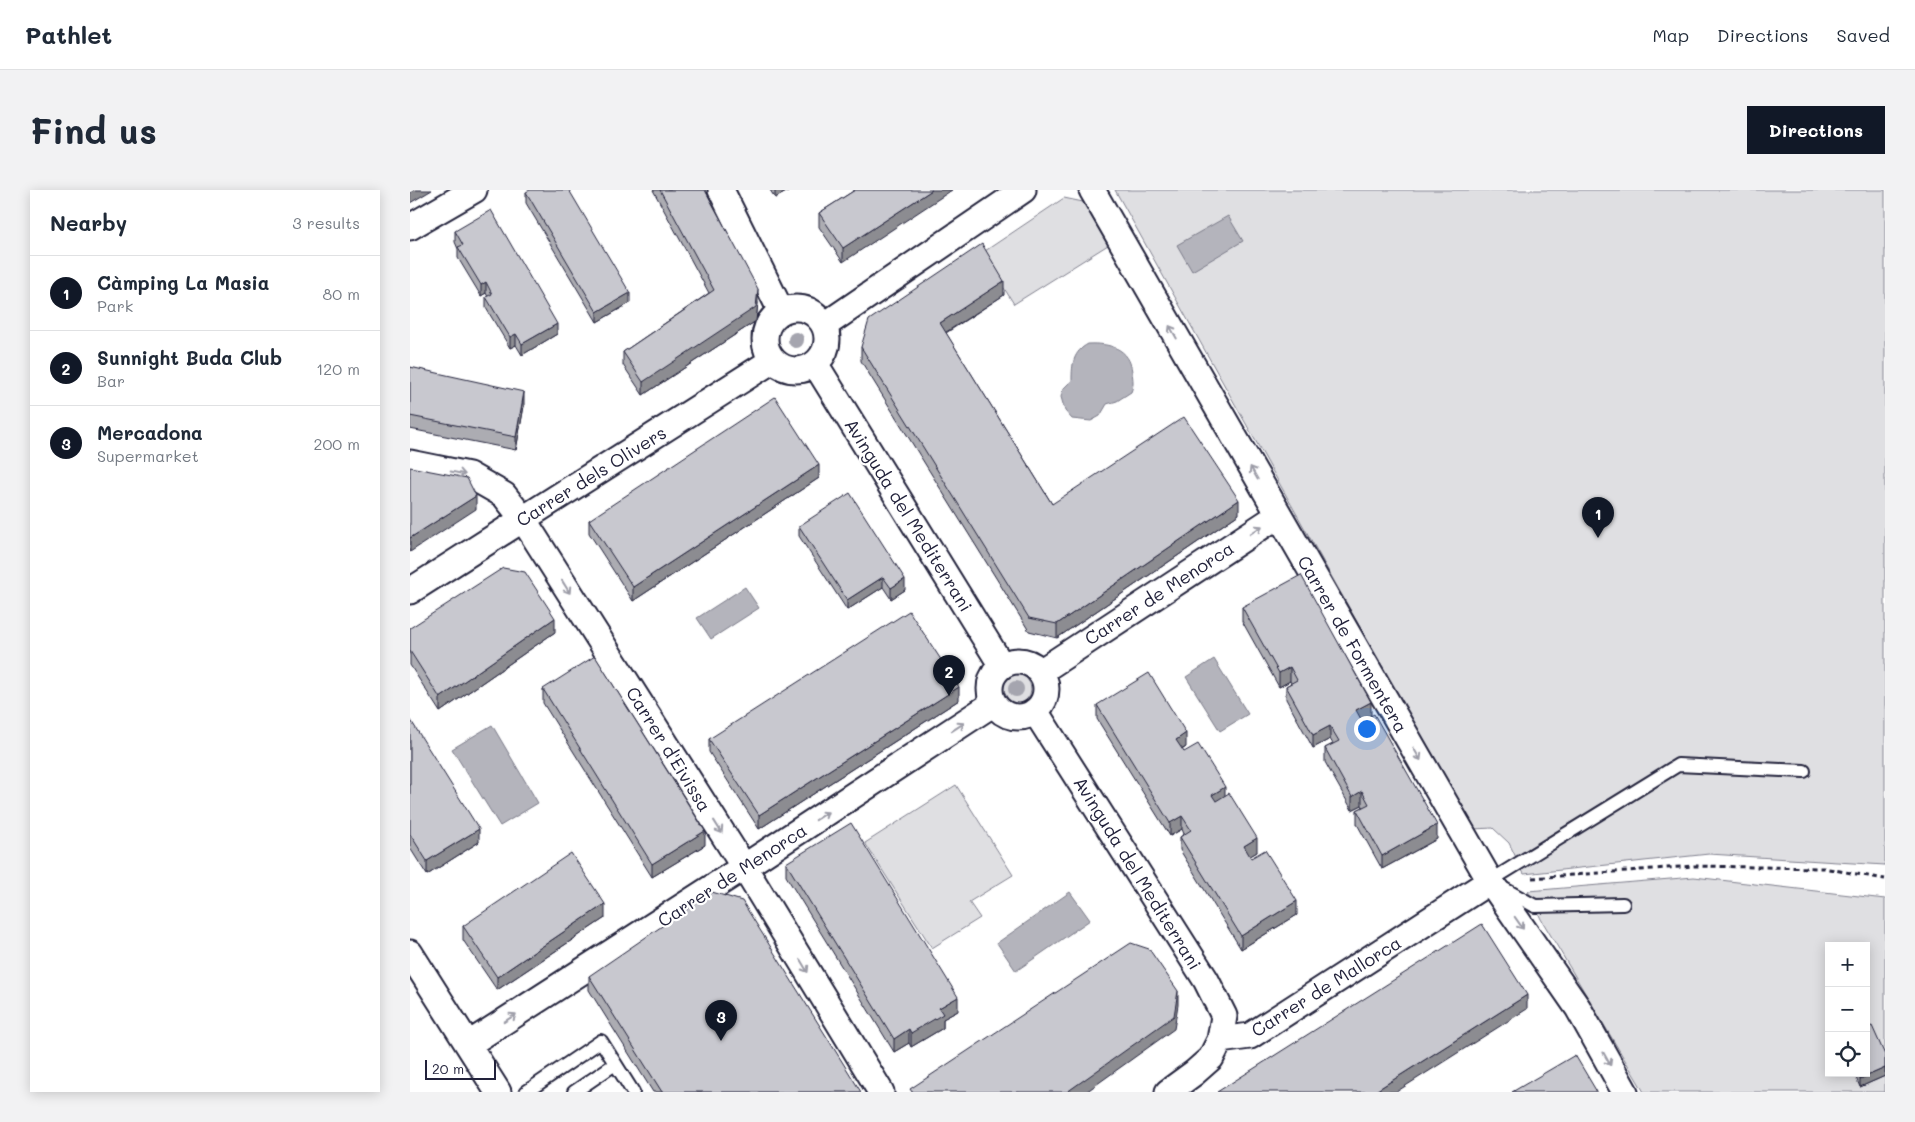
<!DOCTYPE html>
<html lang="en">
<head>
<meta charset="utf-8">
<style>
  body { margin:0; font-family:Mali,sans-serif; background:#f2f2f3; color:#1f2937 }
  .controls { position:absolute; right:15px; bottom:15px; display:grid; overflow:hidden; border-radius:0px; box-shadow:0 2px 12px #0003 }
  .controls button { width:45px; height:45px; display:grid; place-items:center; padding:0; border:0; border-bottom:1px solid #e0e1e3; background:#fff; color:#1f2937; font:25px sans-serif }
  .scale { position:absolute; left:15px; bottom:12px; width:71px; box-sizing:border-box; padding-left:5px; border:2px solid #22223b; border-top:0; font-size:14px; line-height:18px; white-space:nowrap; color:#22223b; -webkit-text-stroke:4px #fff; paint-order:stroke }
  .you { position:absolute; left:956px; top:538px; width:18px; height:18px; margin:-12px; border:4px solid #fff; border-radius:50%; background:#1a73e8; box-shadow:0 0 0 8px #1a73e833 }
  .badge { display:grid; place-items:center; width:32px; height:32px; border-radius:50%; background:#111827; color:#fff; font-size:16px; font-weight:700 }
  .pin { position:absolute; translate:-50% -41px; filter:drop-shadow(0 1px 2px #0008) }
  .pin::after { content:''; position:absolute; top:26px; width:18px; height:15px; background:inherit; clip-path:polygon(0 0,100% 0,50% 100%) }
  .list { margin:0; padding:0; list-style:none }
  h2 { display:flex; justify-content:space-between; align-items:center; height:65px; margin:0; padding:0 20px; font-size:21px }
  h2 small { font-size:16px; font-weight:400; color:#747a83 }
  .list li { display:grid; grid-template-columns:32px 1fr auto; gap:15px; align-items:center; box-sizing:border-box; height:75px; padding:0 20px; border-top:1px solid #e0e1e3 }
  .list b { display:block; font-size:19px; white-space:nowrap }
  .list p { margin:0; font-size:16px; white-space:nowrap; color:#747a83 }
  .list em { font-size:16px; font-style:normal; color:#747a83 }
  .icon { flex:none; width:28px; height:28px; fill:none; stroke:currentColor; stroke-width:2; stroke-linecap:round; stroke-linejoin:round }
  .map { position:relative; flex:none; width:1475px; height:902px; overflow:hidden; border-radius:0px }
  header { display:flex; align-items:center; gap:30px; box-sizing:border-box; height:70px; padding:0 25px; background:#fff; border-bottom:1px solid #e0e1e3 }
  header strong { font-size:24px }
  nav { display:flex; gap:28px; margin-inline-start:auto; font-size:18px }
  .intro { display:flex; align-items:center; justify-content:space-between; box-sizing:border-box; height:120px; padding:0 30px }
  h1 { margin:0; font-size:35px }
  .button { padding:12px 22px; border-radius:0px; background:#111827; color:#fff; font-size:18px; font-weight:700 }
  main { display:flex; gap:30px; padding:0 30px }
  aside { flex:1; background:#fff; border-radius:0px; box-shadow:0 2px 12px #0003 }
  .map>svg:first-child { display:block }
  .green { fill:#dfdfe2; stroke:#80808e; fill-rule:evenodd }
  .water { fill:#b4b4bc; stroke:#7a7a88 }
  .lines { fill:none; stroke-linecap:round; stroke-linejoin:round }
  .service-casing { stroke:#22223b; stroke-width:16 }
  .minor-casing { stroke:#22223b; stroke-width:29 }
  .path { stroke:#22223b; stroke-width:3; stroke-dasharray:5 4; stroke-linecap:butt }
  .service { stroke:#fff; stroke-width:12 }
  .minor { stroke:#fff; stroke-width:25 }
  .tree { fill:#a5a5af }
  .wall { fill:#acacb2; stroke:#22223b }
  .shaded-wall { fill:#8c8c91; stroke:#22223b }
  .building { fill:#c8c8cf; stroke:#22223b }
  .oneway { stroke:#9c9ca7 }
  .labels { text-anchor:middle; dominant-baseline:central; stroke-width:4.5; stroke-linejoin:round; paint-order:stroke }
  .street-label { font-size:18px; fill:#22223b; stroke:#fff }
</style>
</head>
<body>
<header>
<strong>Pathlet</strong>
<nav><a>Map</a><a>Directions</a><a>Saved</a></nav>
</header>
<div class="intro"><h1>Find us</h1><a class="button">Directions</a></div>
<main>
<aside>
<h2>Nearby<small>3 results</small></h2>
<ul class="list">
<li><span class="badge">1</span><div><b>Càmping La Masia</b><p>Park</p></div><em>80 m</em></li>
<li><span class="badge">2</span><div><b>Sunnight Buda Club</b><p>Bar</p></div><em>120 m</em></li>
<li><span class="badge">3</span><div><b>Mercadona</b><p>Supermarket</p></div><em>200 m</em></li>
</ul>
</aside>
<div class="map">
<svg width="1475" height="902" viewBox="0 0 1475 902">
  <rect width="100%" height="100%" fill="#fff"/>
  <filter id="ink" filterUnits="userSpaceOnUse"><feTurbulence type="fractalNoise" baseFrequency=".02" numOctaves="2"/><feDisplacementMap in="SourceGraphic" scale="10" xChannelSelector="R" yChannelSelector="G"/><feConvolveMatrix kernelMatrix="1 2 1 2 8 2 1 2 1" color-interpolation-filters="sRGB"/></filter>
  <g filter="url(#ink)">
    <path class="green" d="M705 0H1475V675L1299 664 1114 684 1099 653 1083 638 1063 639Z
      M654 8 673 12 698 55 604 114 572 63Z
      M591 499a15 15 0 1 1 30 0a15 15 0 1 1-30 0Z
      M546 595 603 685 559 712 570 728 522 758 455 653Z
      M1284 687 1475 709V902H1234L1131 729 1118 701ZM1419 756H1456V883H1419Z"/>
    <path class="water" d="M818 26 833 51 782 81 767 55Z
      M678 154C699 153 720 158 722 182 723 189 724 195 721 202L707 211 697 214 690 226 681 231 662 229 655 221 651 207 653 199 662 190C662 174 663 162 678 154Z
      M335 397 349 418 301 449 287 428Z
      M804 469 838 524 810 541 776 487Z
      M82 535 128 613 90 636 42 559Z
      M660 702 680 730 606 781 587 753Z"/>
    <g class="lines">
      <g class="service-casing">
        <path id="service" d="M1213 714 1125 716 1080 691 1268 575 1394 581
          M116 902 191 851 223 902
          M164 902 205 874"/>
      </g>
      <g class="minor-casing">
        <path id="minor" d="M311 0 371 121
          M682 0 1080 691 1168 818 1215 902
          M0 37 64 0
          M355 149a31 31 0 1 1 62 0a31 31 0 1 1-62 0Z
          M415 135 613 0
          M406 175 592 476
          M0 273 59 285 94 305 113 329 334 677 471 902
          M0 401 363 170
          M580 499a28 28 0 1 1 56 0a28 28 0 1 1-56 0Z
          M630 482 869 325
          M625 521 796 790 814 826 810 850 801 868 784 883 758 902
          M0 763 88 902
          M810 850 840 846 1080 691
          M59 854 334 677 584 513"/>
      </g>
      <path class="path" d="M1122 688 1284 676 1413 678 1475 689"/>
      <use href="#service" class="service"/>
      <use href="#minor" class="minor"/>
    </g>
    <g class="tree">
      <circle cx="386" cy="150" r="8"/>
      <circle cx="606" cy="499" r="8"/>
    </g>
    <path class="wall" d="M243 0H295L348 113 346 131 233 205 213 175V162L299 103Z
      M360 0H380L365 8Z
      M445 0 433 72 409 37V23Z
      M116 2 220 113 187 132 116 13Z
      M45 41 147 144 112 165 106 155 100 158 76 118V107H78L76 103 71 106 48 68V59L45 52Z
      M594 105 536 143 642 314 829 324 647 448 619 441 451 171V157Z
      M0 177 114 216 106 260 0 239Z
      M409 288 223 411 179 343V330Z
      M389 336 495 400 481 409 473 397 437 420 389 346Z
      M832 417 961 525 952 530 1027 649 972 679 947 634V620L953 617 952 615 942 620 915 572V558L923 554 920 549 903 558 876 509V496L881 493 880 491 869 497 832 431Z
      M0 438 145 442 30 522 0 475Z
      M133 499 295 655 242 687 133 513Z
      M549 510 349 639 299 562V549Z
      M687 515 776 557 772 560 774 562 815 605 847 662 840 666 887 725 831 759 770 660V647L774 644 772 639 760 646 687 529Z
      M0 529 69 652 17 685 0 658Z
      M376 673 548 821 533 829V838L501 857 499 853 484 862 376 686Z
      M195 728 87 800 53 750V736Z
      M179 786 451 902H243L179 800Z
      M1475 865V886L1450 897 1444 883H1456Z"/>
    <path class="shaded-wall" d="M5 0H22L0 13V3Z
      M365 0H380L365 8Z
      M522 0H542L433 72V58Z
      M594 91V105L530 146V133Z
      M76 92V103L71 106V95Z
      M348 99V113L346 131 233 205V192Z
      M220 103V113L187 132V122Z
      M147 134V144L112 165V154Z
      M106 144V155L100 158V147Z
      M114 202V216L106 260V247Z
      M409 275V288L223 411V397Z
      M66 306V319L0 362V348Z
      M829 310V324L647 448V434Z
      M473 387V397L437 420V410Z
      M495 389V400L481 409V398Z
      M145 428V442L30 522V508Z
      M880 477V491L869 497V483Z
      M549 497V510L349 639V625Z
      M961 512V525L946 533V520Z
      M920 536V549L903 558V545Z
      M776 543V557L766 563V550Z
      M815 597V610L802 618V605Z
      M952 601V615L942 620V607Z
      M772 626V639L760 646V633Z
      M1027 635V649L972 679V666Z
      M69 639V652L17 685V671Z
      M295 641V655L242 687V674Z
      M847 648V662L834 670V656Z
      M887 711V725L831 759V746Z
      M195 714V728L87 800V787Z
      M768 801V815L764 839 676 902H657Z
      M1117 805V819L986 902H964Z
      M548 807V821L533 829V838L501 857V843L529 818Z
      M499 839V853L484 862V849Z
      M1475 878V886L1450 897V889Z"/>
    <path class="building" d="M120 0H159L220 103 187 122 116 2Z
      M250 0H295L348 99 346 117 233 192 213 162 304 100Z
      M445 0H522L433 58 409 23Z
      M81 20 147 134 112 154 106 144 100 147 76 107 82 104 76 92 71 95 48 57 53 55 45 41Z
      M572 54 594 91 530 133 642 314 774 227 829 310 647 434 619 428 451 157 459 130Z
      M0 177 114 202 106 247 0 226Z
      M365 207 409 275 223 397 179 330Z
      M0 277 57 288 66 306 0 348Z
      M440 303 495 389 481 398 473 387 437 410 389 336Z
      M93 378 115 382 145 428 30 508 0 461V438Z
      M891 385 961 512 946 520 952 531 964 524 1027 635 972 666 947 620 959 614 952 601 942 607 915 558 929 551 920 536 903 545 876 496 887 490 880 477 869 483 832 417Z
      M499 421 549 497 349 625 299 549Z
      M185 466 295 641 242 674 133 499Z
      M739 483 776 543 766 550 774 562 788 554 815 597 802 605 806 611 819 603 847 648 834 656 841 668 855 660 887 711 831 746 770 647 781 640 772 626 760 633 687 515Z
      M0 529 69 639 17 671 0 644Z
      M441 633 548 807 529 818 533 824 501 843 499 839 484 849 376 673Z
      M161 663 195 714 87 787 53 736Z
      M302 702 332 711 451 902H252L179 786Z
      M1072 734 1117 805 964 902H807Z
      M721 753 739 759 768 801 764 826 657 902H502L500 899Z
      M1462 836 1475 865V878L1450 889 1448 883H1456V838Z
      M1165 865 1187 902H1102Z"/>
    <defs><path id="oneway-shaft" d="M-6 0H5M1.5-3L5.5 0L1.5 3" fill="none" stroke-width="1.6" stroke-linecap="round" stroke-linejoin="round" transform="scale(1.25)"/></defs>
    <g class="oneway">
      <use href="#oneway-shaft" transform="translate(763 142) rotate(-120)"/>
      <use href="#oneway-shaft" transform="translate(48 283) rotate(11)"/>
      <use href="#oneway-shaft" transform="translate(844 283) rotate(-120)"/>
      <use href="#oneway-shaft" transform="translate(846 340) rotate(-33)"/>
      <use href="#oneway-shaft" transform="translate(156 397) rotate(58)"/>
      <use href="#oneway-shaft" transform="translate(548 537) rotate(-33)"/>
      <use href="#oneway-shaft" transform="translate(1007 564) rotate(60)"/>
      <use href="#oneway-shaft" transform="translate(412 626) rotate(-33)"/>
      <use href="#oneway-shaft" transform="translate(308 637) rotate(58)"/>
      <use href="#oneway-shaft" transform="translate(1109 733) rotate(55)"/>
      <use href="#oneway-shaft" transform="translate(394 776) rotate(59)"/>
      <use href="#oneway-shaft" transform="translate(100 828) rotate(-33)"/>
      <use href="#oneway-shaft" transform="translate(1197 869) rotate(61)"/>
    </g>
  </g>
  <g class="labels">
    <g class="street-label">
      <text transform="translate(181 286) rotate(-32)">Carrer dels Olivers</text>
      <text transform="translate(499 325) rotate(58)">Avinguda del Mediterrani</text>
      <text transform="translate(749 403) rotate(-33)">Carrer de Menorca</text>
      <text transform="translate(943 454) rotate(60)">Carrer de Formentera</text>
      <text transform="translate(259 559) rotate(58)">Carrer d'Eivissa</text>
      <text transform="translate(728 683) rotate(58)">Avinguda del Mediterrani</text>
      <text transform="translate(322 685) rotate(-33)">Carrer de Menorca</text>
      <text transform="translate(916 796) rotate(-32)">Carrer de Mallorca</text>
    </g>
  </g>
</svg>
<div class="controls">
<button>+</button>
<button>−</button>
<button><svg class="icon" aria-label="locate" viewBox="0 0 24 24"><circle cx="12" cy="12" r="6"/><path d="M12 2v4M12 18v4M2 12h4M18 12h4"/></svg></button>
</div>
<div class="scale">20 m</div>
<div class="you"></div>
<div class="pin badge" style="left:1188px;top:348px">1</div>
<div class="pin badge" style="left:539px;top:506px">2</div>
<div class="pin badge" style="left:311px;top:851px">3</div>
</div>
</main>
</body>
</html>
